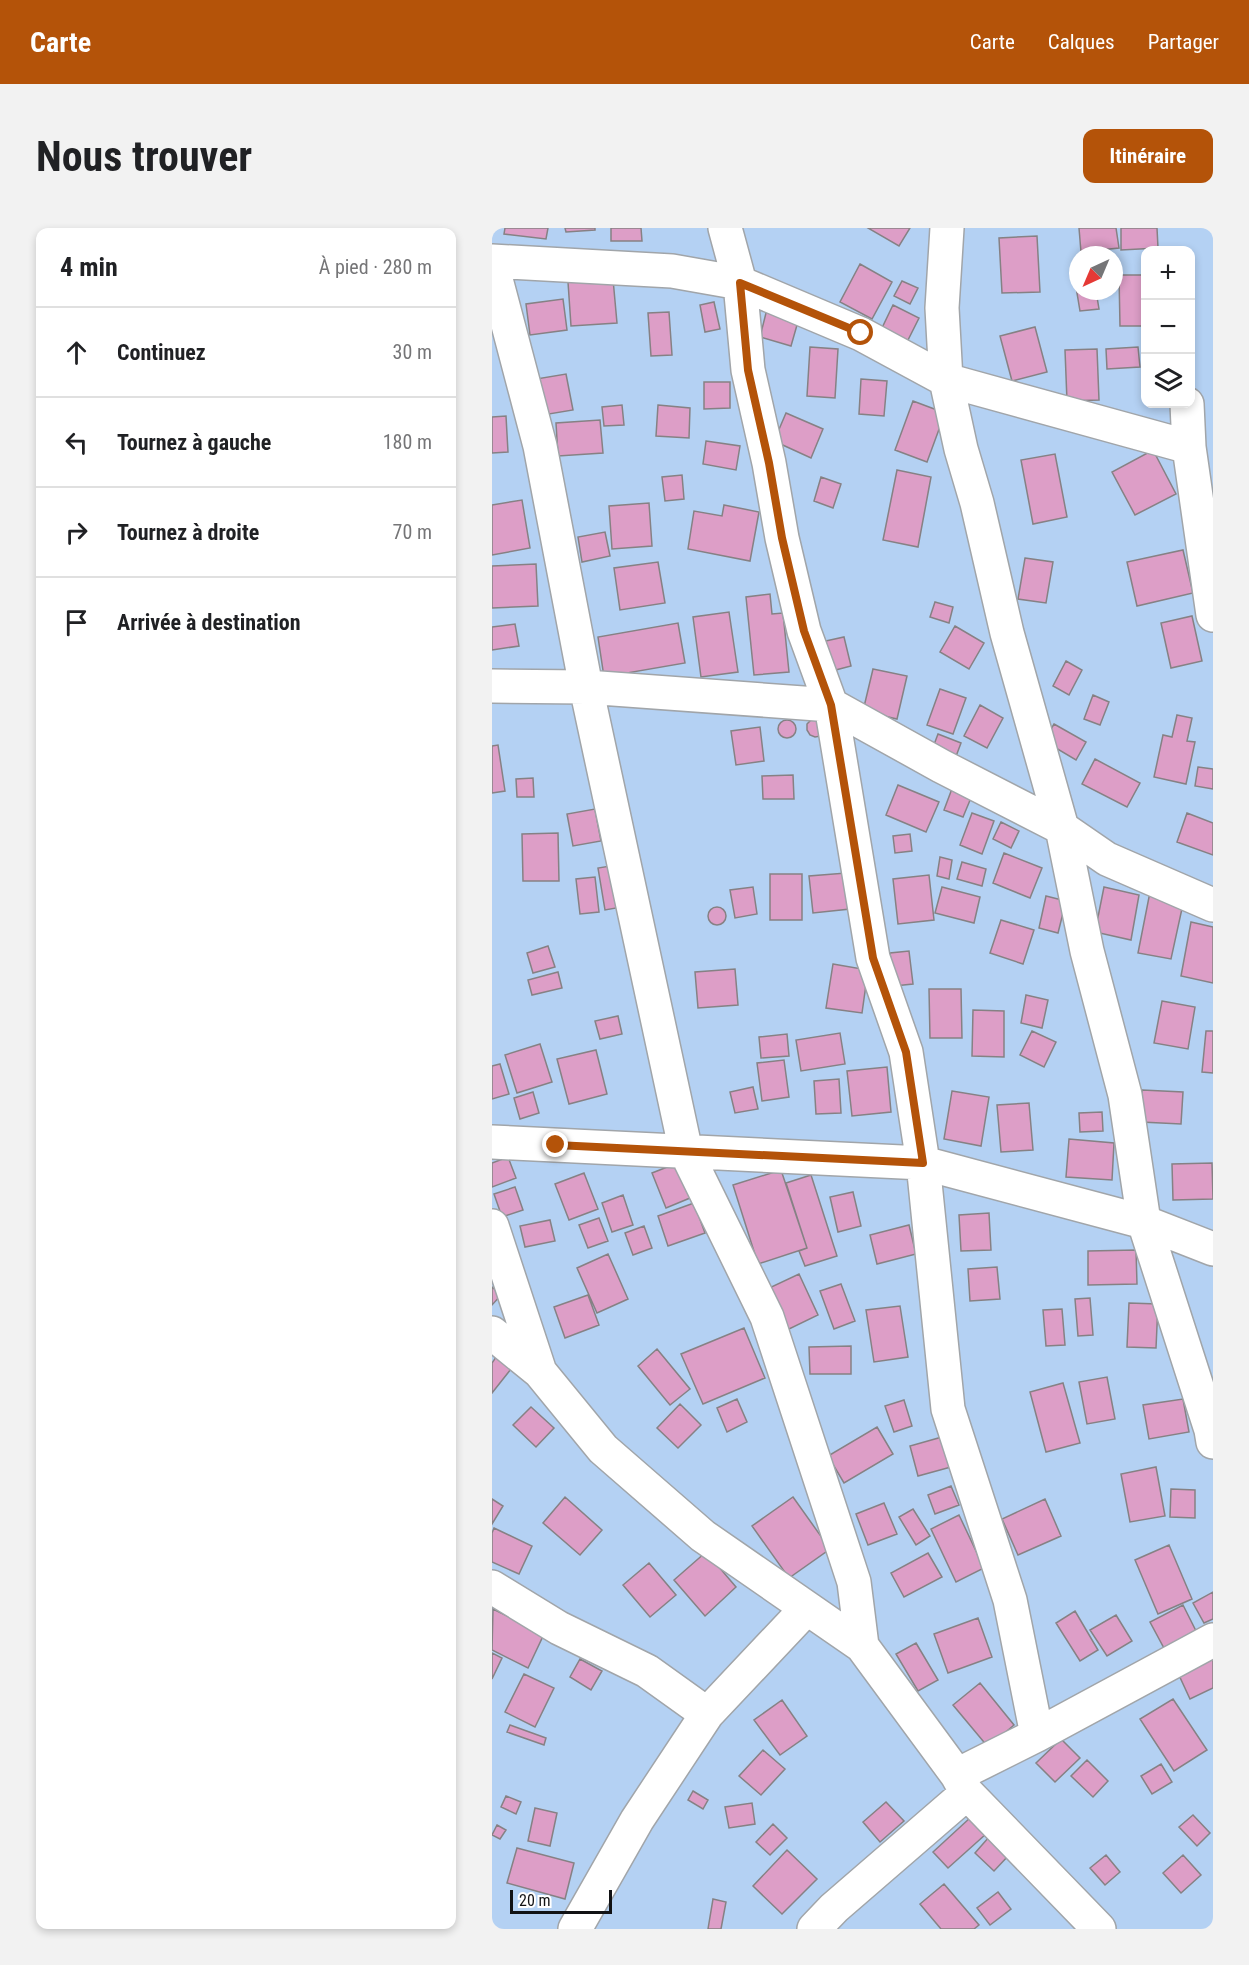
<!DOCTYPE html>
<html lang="fr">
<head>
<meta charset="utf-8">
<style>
  body { margin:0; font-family:"Roboto Condensed",sans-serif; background:#f2f2f2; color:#202124 }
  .controls { position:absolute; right:18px; top:18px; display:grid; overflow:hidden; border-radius:12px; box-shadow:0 3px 9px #0003 }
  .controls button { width:54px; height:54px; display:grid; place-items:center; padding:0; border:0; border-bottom:2px solid #e0e0e0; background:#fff; color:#202124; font:30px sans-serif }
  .compass { position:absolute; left:577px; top:18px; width:54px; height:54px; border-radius:50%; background:#fff; box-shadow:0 3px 9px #0003; rotate:224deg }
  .scale { position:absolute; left:18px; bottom:15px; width:102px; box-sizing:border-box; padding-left:6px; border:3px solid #111214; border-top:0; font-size:16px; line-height:21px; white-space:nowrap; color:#111214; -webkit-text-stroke:4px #fff; paint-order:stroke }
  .stop { position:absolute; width:18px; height:18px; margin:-14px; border:4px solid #b45309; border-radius:50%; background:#fff }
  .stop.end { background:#b45309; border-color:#fff; box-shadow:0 2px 6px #0008 }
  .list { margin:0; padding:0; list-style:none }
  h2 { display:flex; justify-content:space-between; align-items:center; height:78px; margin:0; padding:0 24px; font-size:26px }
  h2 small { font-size:20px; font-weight:400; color:#757577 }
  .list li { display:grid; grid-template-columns:39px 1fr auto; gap:18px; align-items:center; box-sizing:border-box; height:90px; padding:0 24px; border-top:2px solid #e0e0e0 }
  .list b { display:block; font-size:22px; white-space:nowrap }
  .list em { font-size:20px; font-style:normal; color:#757577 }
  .icon { flex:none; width:33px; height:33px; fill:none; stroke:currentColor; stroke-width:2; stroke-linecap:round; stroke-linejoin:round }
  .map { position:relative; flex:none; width:721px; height:1701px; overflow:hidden; border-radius:12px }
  header { display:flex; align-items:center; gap:36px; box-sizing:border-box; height:84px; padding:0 30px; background:#b45309; color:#fff }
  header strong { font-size:28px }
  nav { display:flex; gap:33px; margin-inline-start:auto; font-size:21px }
  .intro { display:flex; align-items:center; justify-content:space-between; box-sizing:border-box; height:144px; padding:0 36px }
  h1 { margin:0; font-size:42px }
  .button { padding:15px 27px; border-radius:12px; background:#b45309; color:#fff; font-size:21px; font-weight:700 }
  main { display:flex; gap:36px; padding:0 36px }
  aside { flex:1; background:#fff; border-radius:12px; box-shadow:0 3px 9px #0003 }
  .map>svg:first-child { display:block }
  .green { fill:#b4d1f3; fill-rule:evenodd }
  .building { fill:#dd9ec7; stroke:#868184; stroke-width:1.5 }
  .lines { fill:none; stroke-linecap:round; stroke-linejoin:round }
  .street-casing { stroke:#a1a5a9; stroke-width:36 }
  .street { stroke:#fff; stroke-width:33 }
  .route { stroke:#b45309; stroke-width:8 }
</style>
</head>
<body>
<header>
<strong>Carte</strong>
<nav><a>Carte</a><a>Calques</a><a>Partager</a></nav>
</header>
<div class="intro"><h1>Nous trouver</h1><a class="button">Itinéraire</a></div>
<main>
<aside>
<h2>4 min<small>À pied · 280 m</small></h2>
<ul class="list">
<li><svg class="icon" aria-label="ahead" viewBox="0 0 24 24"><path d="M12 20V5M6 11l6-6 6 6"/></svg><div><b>Continuez</b></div><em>30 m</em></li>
<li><svg class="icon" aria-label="left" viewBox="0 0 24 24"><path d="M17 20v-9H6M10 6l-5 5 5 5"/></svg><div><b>Tournez à gauche</b></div><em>180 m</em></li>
<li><svg class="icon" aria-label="right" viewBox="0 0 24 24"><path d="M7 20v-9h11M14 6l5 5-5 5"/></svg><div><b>Tournez à droite</b></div><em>70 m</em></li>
<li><svg class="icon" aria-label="arrive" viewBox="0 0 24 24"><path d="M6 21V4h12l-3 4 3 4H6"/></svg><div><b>Arrivée à destination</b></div></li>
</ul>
</aside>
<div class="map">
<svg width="721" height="1701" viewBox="0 0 721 1701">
  <rect width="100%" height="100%" fill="#f0f3f7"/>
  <path class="green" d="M0 0H721V1701H0ZM654 22H698V176H654ZM586 27H622V63H586Z"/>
  <path class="building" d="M13 0H56L54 11 12 6Z
    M73 0H103V2L74 4Z
    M119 0H149L150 13H119Z
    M376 0H418L407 18Z
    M587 0H624L627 20 589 24Z
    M629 0H665L666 20 629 22Z
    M545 8 548 64 510 65 507 10Z
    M368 36 400 54 380 91 348 74Z
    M627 47H654V98H628Z
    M121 51 125 95 79 98 76 54Z
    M410 53 426 60 418 76 402 68Z
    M584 59H586V63H604L607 81 588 83Z
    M71 71 75 102 38 107 34 76Z
    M222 74 228 101 213 104 208 77Z
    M401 77 427 90 414 116 389 102Z
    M275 81 307 90 299 118 268 109Z
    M177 84 180 127 159 128 156 85Z
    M543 99 555 144 520 153 508 108Z
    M318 119 346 121 343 170 315 168Z
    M646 119 648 139 615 141 614 121Z
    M605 121 607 172 575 173 573 122Z
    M74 146 81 182 51 187 44 151Z
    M369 151 395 153 392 188 367 186Z
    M212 154H238V180L212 181Z
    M421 173 453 185 435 234 403 222Z
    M130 177 132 197 112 198 110 179Z
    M166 177 198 180 197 210 164 208Z
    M294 185 331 201 319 230 282 213Z
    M14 188 16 224 0 225V189Z
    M108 192 111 225 66 228 64 195Z
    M214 213 248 218 244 242 211 236Z
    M661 222 684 266 643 287 620 244Z
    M563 226 575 289 541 296 529 232Z
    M405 242 439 249 426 319 391 312Z
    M190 247 192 271 173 273 170 249Z
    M329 249 349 256 341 280 322 273Z
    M30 272 38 320 0 327V277Z
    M157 275 160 318 120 321 117 278Z
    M232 277 267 284 258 333 196 321 202 283 230 288Z
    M113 304 118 328 90 334 86 309Z
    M691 322 701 365 645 378 635 334Z
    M533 330 561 334 554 375 526 371Z
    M166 334 173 375 128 382 122 340Z
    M44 336 46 378 0 380V338Z
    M278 366 280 386 291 385 297 444 262 447 254 369Z
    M443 374 461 379 457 395 438 389Z
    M237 384 246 444 209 449 201 389Z
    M700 388 710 433 679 440 669 395Z
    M186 395 193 435 112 449 106 409Z
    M23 396 27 418 0 422V399Z
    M463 398 492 415 477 441 448 424Z
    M352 409 359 438 336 444 329 414Z
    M574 433 590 442 577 467 561 458Z
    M381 441 415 448 405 491 371 483Z
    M448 461 474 470 461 506 435 497Z
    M601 467 617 474 608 497 592 491Z
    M488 477 511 490 495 520 472 508Z
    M685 487 700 490 695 513 703 514 694 556 662 549 671 507 680 509Z
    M325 491 329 508 323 509 318 507 315 502V496L319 492Z
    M286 501a9 9 0 1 1 18 0a9 9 0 1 1-18 0Z
    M562 496 594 514 584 532 552 513Z
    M268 499 272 533 244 537 239 503Z
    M446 506 469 515 463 531 440 522Z
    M6 517 13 563 0 565V518Z
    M603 531 648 555 635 579 590 556Z
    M706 539 721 541V561L703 558Z
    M301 547 302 571H271L270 548Z
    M41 550 42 569H25L24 551Z
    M406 557 447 574 434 604 394 587Z
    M461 558 481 565 471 589 452 582Z
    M103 581 109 613 81 618 75 586Z
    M480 585 502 593 490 626 468 617Z
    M695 585 721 595V627L685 614Z
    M509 594 527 603 519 620 501 611Z
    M66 605 67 653H31L30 606Z
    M418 606 420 623 403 625 401 608Z
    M512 625 550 640 538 670 501 655Z
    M448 629 460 632 457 651 445 648Z
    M470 634 494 641 490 658 465 651Z
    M124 637 130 679 113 682 106 640Z
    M354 645 358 681 321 685 317 648Z
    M278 646H310V692H278Z
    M437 647 442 692 406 696 401 651Z
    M103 649 107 684 88 686 84 651Z
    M261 659 265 686 243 690 238 662Z
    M450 659 488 669 482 695 443 685Z
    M612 659 647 667 639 712 603 704Z
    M658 664 691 676 679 731 646 725Z
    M554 668 574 673 566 705 547 700Z
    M216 688a9 9 0 1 1 18 0a9 9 0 1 1-18 0Z
    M509 692 542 702 531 736 498 725Z
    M699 694 721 699V755L689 748Z
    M56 718 63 739 41 745 35 725Z
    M417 723 421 756 402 758 398 725Z
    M341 736 376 742 370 785 334 780Z
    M243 741 246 777 206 780 203 744Z
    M66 744 70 760 40 767 36 752Z
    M437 761H469L470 810H438Z
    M534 767 556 772 550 800 529 795Z
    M670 773 703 779 696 821 662 815Z
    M481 782 512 783V829L480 828Z
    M126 788 130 806 108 811 103 793Z
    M540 803 564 814 552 839 528 827Z
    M714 803H721V845L710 844Z
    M348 805 353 836 309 843 304 812Z
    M295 806 297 828 269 830 267 809Z
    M48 816 60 854 25 865 13 827Z
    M104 822 115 866 77 876 65 831Z
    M292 832 297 869 270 873 265 835Z
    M8 836 17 866 0 871V838Z
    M395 839 399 884 360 888 355 843Z
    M347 851 349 885 324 886 322 853Z
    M261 859 266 881 243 885 238 864Z
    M650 862 691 864 689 896 649 894Z
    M460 863 497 869 489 918 452 911Z
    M41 864 47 885 28 891 22 870Z
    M537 875 541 922 509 924 505 877Z
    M610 884 611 903 588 904 587 885Z
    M577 911 622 915 620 952 574 949Z
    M16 929 24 950 0 959V935Z
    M720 935 721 971 681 972 680 936Z
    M183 936 198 970 174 980 160 945Z
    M289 942 315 1020 266 1036 241 957Z
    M92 945 106 981 77 992 63 956Z
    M319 947 345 1028 313 1038 307 1023 315 1020 294 955Z
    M23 959 31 982 10 989 2 966Z
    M361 964 369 998 346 1004 338 969Z
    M131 967 141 997 120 1004 110 975Z
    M202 975 213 1005 176 1018 166 988Z
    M497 985 499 1022 469 1023 467 987Z
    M107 990 116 1013 96 1020 87 997Z
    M58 992 63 1013 33 1019 28 998Z
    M417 997 424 1026 385 1036 378 1007Z
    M152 998 160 1020 141 1027 133 1005Z
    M644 1022 645 1056 596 1057V1023Z
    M116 1026 136 1071 105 1085 85 1040Z
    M505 1039 508 1071 478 1073 476 1041Z
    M307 1046 326 1087 295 1102 275 1061Z
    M349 1056 363 1093 342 1101 328 1063Z
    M0 1059 9 1067 0 1077Z
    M96 1067 107 1097 73 1110 62 1079Z
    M598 1070 601 1107 586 1108 583 1071Z
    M637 1075 666 1076 664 1120 635 1119Z
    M408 1078 416 1129 382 1134 374 1082Z
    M570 1081 573 1117 554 1118 551 1082Z
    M252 1100 273 1150 211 1176 189 1126Z
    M359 1118V1146H318L317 1119Z
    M165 1121 198 1161 178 1177 146 1138Z
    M4 1129 19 1141 0 1165V1135Z
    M615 1149 623 1191 595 1196 587 1154Z
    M571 1155 588 1215 554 1224 538 1164Z
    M245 1171 255 1194 235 1204 225 1180Z
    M691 1171 697 1204 657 1211 651 1177Z
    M412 1172 420 1198 402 1204 393 1178Z
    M188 1176 209 1197 186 1220 165 1200Z
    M39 1179 62 1200 44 1219 21 1197Z
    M385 1199 401 1226 352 1255 336 1228Z
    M450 1209 459 1239 426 1248 418 1218Z
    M664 1239 673 1288 638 1294 629 1246Z
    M459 1258 467 1277 443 1286 436 1267Z
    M679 1261 703 1262V1290L678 1289Z
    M73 1269 110 1302 88 1327 51 1295Z
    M301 1269 338 1321 297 1350 260 1298Z
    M0 1271 11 1278 0 1296Z
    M553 1271 569 1308 526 1327 510 1291Z
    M392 1275 405 1306 376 1317 364 1286Z
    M421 1281 438 1308 424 1317 407 1289Z
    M467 1287 492 1340 464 1354 439 1301Z
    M2 1300 40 1318 27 1346 0 1334V1305Z
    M677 1317 700 1371 666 1386 643 1332Z
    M214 1324 244 1359 213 1388 182 1352Z
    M436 1325 450 1349 412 1369 399 1345Z
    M157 1335 184 1367 158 1389 131 1357Z
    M721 1364V1391L712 1395 701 1375Z
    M691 1377 705 1405 673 1422 658 1394Z
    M1 1381 52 1406 36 1440 0 1422Z
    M583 1383 606 1422 588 1433 564 1395Z
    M624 1387 640 1413 615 1428 598 1402Z
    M486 1390 500 1429 456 1445 442 1406Z
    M424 1415 446 1452 426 1463 404 1426Z
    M0 1425 10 1430 0 1451Z
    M721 1428V1460L698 1471 686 1445Z
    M88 1431 110 1443 99 1462 78 1449Z
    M32 1446 62 1460 43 1499 13 1484Z
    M488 1455 522 1497 496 1519 461 1477Z
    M681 1471 715 1522 682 1543 648 1491Z
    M290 1472 315 1508 288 1527 262 1492Z
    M18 1497 54 1510 52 1517 15 1504Z
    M569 1511 588 1530 563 1554 544 1535Z
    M271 1522 293 1541 269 1567 247 1548Z
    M595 1532 616 1553 601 1569 579 1548Z
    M669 1536 680 1554 660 1566 649 1548Z
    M201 1563 216 1572 211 1581 196 1572Z
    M14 1568 29 1574 24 1586 9 1579Z
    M394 1574 412 1593 388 1614 371 1594Z
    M260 1575 263 1596 237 1600 233 1579Z
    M43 1580 65 1585 58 1618 36 1613Z
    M701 1587 718 1605 705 1618 687 1599Z
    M479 1589 494 1606 456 1640 441 1624Z
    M281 1596 295 1610 278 1627 264 1614Z
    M5 1597 14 1602 8 1611 0 1607Z
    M497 1609 517 1627 502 1643 483 1625Z
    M25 1620 82 1635 73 1671 15 1655Z
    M295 1622 325 1651 290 1686 261 1658Z
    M614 1627 628 1644 613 1657 598 1640Z
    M691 1627 709 1647 689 1665 671 1645Z
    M452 1656 487 1697 482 1701H449L428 1676Z
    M506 1664 519 1681 498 1697 485 1680Z
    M221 1671 234 1674 229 1701H216Z"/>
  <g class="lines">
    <g class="street-casing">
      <path id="street" d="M233 0 248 55 256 142 277 235 290 310 312 403 339 477 381 730 414 824 431 935 456 1181 518 1372 545 1507
        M455 0 450 80 454 152 469 221 485 275 515 405 570 600 595 723 633 867 652 994 719 1202 721 1214
        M0 33 180 43 248 55 369 106 454 152 697 219
        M0 36 48 218 94 459 194 924 275 1089 362 1354 370 1418
        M695 176 697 219 721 387
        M0 458 94 459 339 477 449 538 570 600 615 631 721 677
        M0 914 431 935 652 994 721 1021
        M0 998 48 1144
        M0 1105 48 1144 111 1221 211 1308 370 1418 465 1547 475 1565 607 1701
        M0 1359 67 1400 155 1443 215 1486
        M465 1547 545 1507 721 1412
        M83 1701 145 1592 215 1486 315 1380
        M322 1701 342 1680 475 1565"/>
    </g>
    <use href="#street" class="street"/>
  </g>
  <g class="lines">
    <path class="route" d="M64 917 431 935 414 824 381 730 339 477 312 403 290 310 277 235 256 142 248 55 369 105"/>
  </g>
</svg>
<div class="controls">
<button>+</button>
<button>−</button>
<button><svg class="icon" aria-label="layers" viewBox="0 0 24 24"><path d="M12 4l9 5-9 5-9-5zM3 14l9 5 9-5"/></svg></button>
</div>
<svg class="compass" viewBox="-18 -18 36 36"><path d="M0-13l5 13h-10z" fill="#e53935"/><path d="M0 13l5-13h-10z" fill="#757577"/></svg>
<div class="scale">20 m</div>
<div class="stop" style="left:369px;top:105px"></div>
<div class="stop end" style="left:64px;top:917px"></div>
</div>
</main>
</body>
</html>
